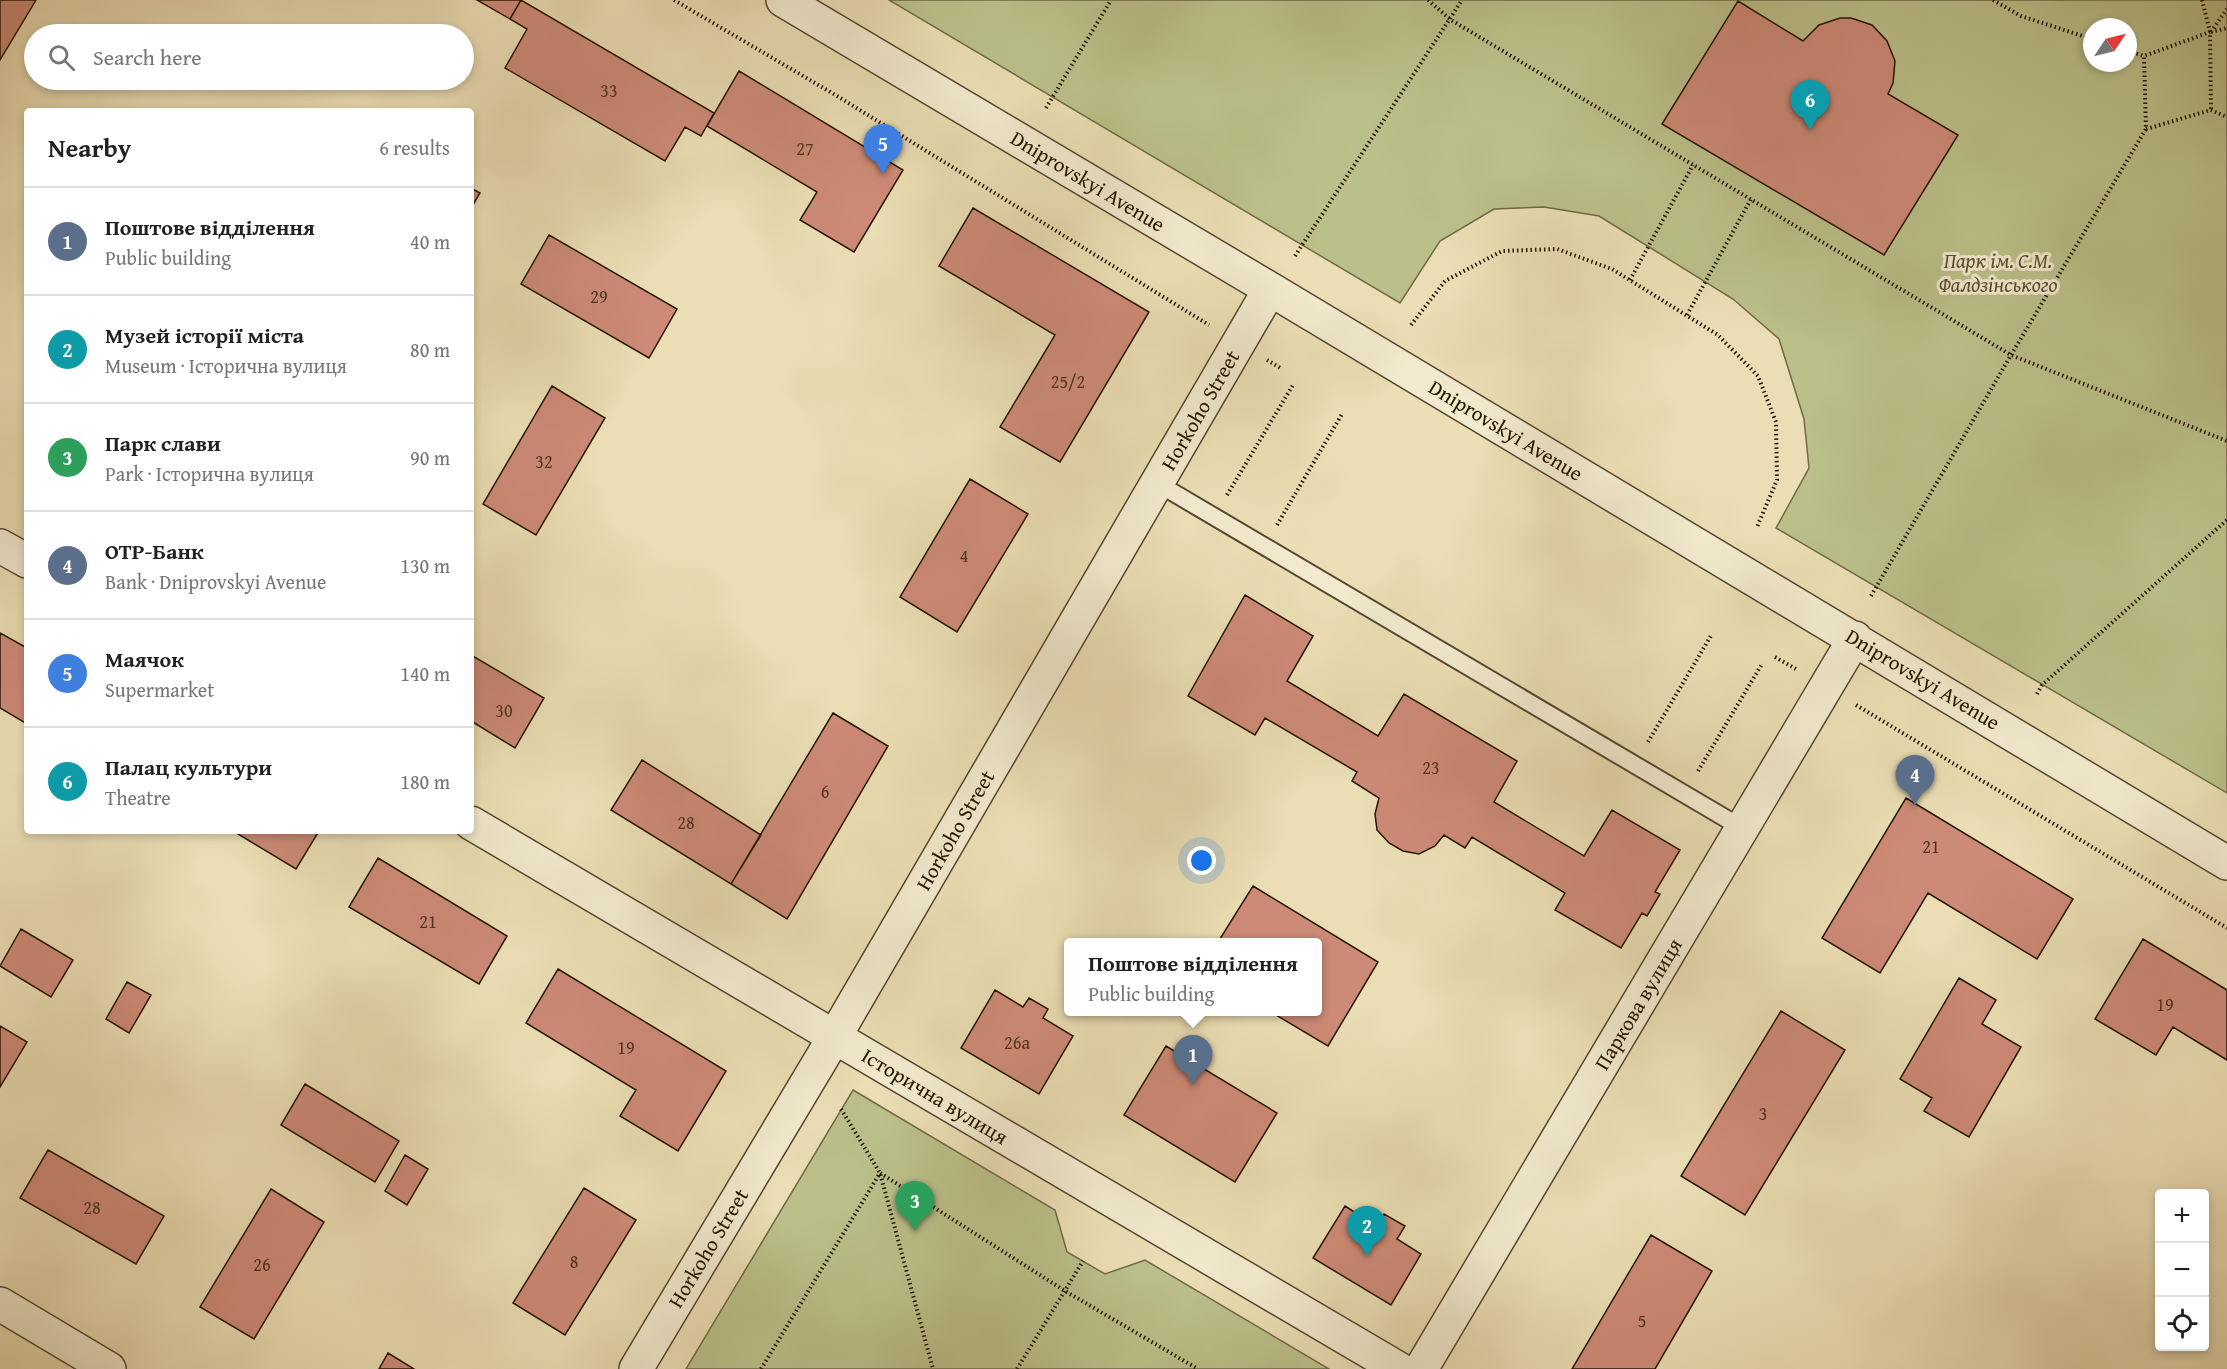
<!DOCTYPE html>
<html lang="en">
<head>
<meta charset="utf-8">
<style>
  body { margin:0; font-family:"Gentium Book Plus",serif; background:#f2f2f2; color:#202124 }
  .controls { position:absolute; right:18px; bottom:18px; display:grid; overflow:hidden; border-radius:6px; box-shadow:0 3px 9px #0003 }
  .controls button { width:54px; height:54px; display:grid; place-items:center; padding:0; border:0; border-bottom:2px solid #e0e0e0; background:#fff; color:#202124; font:30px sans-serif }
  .compass { position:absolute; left:2083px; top:18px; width:54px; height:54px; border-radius:50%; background:#fff; box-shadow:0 3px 9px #0003; rotate:55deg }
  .you { position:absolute; left:1202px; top:861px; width:21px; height:21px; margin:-15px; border:4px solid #fff; border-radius:50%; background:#1a73e8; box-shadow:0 0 0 9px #1a73e833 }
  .badge { display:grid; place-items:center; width:39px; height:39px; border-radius:50%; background:#111827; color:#fff; font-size:20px; font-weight:700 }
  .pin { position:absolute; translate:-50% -50px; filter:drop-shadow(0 2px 3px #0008) }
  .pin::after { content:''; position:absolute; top:32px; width:21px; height:18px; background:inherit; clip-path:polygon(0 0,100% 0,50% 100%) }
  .popup { position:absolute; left:1064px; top:938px; width:258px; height:78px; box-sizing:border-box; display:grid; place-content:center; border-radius:6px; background:#fff; filter:drop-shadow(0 2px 4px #0005); font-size:20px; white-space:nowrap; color:#757577 }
  .popup b { font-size:22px; color:#202124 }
  .popup::after { content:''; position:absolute; left:50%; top:100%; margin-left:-12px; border:12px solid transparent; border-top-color:#fff }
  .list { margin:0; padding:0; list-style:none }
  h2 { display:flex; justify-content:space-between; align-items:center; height:78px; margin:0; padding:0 24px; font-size:26px }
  h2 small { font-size:20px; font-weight:400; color:#757577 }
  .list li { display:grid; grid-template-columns:39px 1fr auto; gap:18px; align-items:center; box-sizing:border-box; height:108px; padding:0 24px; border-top:2px solid #e0e0e0 }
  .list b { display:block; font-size:22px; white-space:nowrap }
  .list p { margin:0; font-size:20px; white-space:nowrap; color:#757577 }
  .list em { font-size:20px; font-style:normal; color:#757577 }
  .icon { flex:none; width:33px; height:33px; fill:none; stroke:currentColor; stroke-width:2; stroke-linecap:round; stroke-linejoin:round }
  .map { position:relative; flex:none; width:2227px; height:1369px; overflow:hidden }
  .search { position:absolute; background:#fff; box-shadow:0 3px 9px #0003; left:24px; top:24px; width:450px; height:66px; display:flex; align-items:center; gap:15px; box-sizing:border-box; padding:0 21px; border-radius:33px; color:#757577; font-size:22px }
  .panel { position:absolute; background:#fff; box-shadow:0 3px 9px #0003; left:24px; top:108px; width:450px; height:726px; border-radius:6px }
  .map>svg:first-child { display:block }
  .green { fill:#bbc08a; stroke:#706a46; stroke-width:1.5; fill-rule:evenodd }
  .building { fill:#cd8a77; stroke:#251501; stroke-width:1.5 }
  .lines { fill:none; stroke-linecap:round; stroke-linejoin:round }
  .lane-casing { stroke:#56472e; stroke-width:20 }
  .street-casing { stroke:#56472e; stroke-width:36 }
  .path { stroke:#251501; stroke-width:4; stroke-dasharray:1.5 3; stroke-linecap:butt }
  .lane { stroke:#f2eace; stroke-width:16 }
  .street { stroke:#f2eace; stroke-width:33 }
  .labels { text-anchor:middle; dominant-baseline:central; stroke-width:6; stroke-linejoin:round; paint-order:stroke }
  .number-label { font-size:18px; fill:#4f321e }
  .street-label { font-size:21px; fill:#251501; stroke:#f2eace }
  .park-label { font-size:21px; font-style:italic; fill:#5a5131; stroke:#f2eace }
</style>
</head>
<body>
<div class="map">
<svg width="2227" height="1369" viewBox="0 0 2227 1369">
  <rect width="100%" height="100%" fill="#ebdeb4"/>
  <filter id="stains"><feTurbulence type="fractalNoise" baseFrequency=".00333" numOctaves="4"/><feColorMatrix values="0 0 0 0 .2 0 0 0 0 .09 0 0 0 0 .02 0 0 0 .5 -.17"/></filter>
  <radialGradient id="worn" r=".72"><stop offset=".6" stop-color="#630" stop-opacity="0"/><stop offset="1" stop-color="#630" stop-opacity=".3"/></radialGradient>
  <path class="green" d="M889 0H2227V793L1776 528 1809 468 1804 419 1779 339 1733 299 1599 216 1544 207 1494 209 1440 241 1400 303ZM2092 27H2128V63H2092Z
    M853 1090 1055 1210 1067 1252 1105 1274 1145 1260 1329 1369H686Z"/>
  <path class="building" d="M0 0H36L0 60Z
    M477 0H521L510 19Z
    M521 0 714 113 701 136 685 127 665 161 505 68 527 29 510 19Z
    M1738 1 1803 41 1819 25 1840 18H1851L1872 25 1887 41 1895 61 1893 83 1888 94 1958 135 1884 255 1662 124Z
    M739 71 903 170 854 252 800 220 817 192 707 126Z
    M471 188 480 193 471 208Z
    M973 208 1149 312 1060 462 1000 427 1055 335 939 266Z
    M549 235 677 309 649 358 521 284Z
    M552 386 605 418 536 535 483 504Z
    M970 479 1028 514 957 632 900 597Z
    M1245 595 1313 636 1287 681 1378 736 1404 694 1517 761 1494 802 1584 856 1612 810 1680 850 1655 892 1660 894 1647 916 1642 913 1621 948 1555 910 1565 893 1472 837 1465 848 1444 835 1435 846 1419 854 1403 851 1389 843 1377 830 1375 814 1379 798 1352 781 1357 772 1265 718 1255 735 1188 696Z
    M0 633 27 648V724L0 708Z
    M471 655 544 698 515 748 471 721Z
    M833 713 888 746 787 919 731 884Z
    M642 760 761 835 731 884 611 810Z
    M1906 798 2073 899 2037 959 1928 893 1880 973 1822 938Z
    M233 831H319L296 869Z
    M378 858 507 936 479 984 349 907Z
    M1253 886 1378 962 1328 1046 1271 1012H1318V942H1218Z
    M21 929 73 960 51 997 0 966Z
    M2143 939 2227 990V1060L2173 1027 2156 1055 2095 1019Z
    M558 969 726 1071 678 1151 620 1116 636 1090 526 1023Z
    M1959 978 1996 1000 1982 1024 2021 1047 1969 1137 1924 1111 1932 1098 1900 1079Z
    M127 982 151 995 129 1033 106 1019Z
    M995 990 1023 1007 1029 998 1048 1009 1043 1018 1073 1036 1039 1094 961 1048Z
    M1781 1011 1845 1050 1745 1215 1681 1176Z
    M0 1026 27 1042 0 1087Z
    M1166 1046 1277 1113 1235 1182 1124 1115Z
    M305 1084 399 1141 375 1182 281 1125Z
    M48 1150 164 1216 136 1264 20 1198Z
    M405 1155 428 1169 407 1205 385 1191Z
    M584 1188 636 1220 565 1335 513 1303Z
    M271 1189 324 1222 254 1339 200 1307Z
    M1345 1206 1376 1226 1384 1214 1405 1226 1397 1239 1421 1254 1391 1305 1313 1258Z
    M1651 1235 1712 1271 1655 1369H1572Z
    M388 1353 414 1369H379Z"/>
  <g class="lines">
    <g class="lane-casing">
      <path id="lane" d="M1157 483 1742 828"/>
    </g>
    <g class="street-casing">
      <path id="street" d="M783 0 1270 289 2227 863
        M0 546 27 561
        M471 823 1399 1369
        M0 1304 109 1369
        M636 1369 835 1036 1270 289
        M1421 1369 1855 638"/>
    </g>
    <path class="path" d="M674 0 837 96 1209 325
      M1428 0 1451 20 2011 355 2227 441
      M1993 0 2021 16 2092 39
      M2202 0 2210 32
      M2211 32 2227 9
      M2211 32 2227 28
      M2128 51 2144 56
      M1046 108 1111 0
      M2146 129 2211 110 2227 117
      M1295 256 1462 0
      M1630 280 1693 165
      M1687 315 1751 199
      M1411 325 1445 281 1502 251 1557 249 1612 269 1718 335 1758 376 1776 422 1777 480 1757 527
      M1267 360 1282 369
      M1227 495 1293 385
      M1277 525 1342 414
      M1871 596 2011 355 2146 129 2144 56 2210 32 2211 110
      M1775 657 1796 669
      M2037 694 2042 685 2227 520
      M1856 705 2227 928
      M1648 742 1712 634
      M1698 771 1762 664
      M841 1109 880 1173 933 1369
      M761 1369 880 1173 1065 1291 1198 1369
      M1017 1369 1083 1261"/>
    <use href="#lane" class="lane"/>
    <use href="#street" class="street"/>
  </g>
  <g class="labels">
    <g class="number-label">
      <text x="609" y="90">33</text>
      <text x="805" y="148">27</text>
      <text x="599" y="296">29</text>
      <text x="1068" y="381">25/2</text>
      <text x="544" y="461">32</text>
      <text x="964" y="555">4</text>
      <text x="504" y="710">30</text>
      <text x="1431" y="767">23</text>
      <text x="825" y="791">6</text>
      <text x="686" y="822">28</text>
      <text x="1931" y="846">21</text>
      <text x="428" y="921">21</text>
      <text x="2165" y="1004">19</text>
      <text x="1017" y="1042">26а</text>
      <text x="626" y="1047">19</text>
      <text x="1763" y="1113">3</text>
      <text x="92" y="1207">28</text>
      <text x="574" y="1261">8</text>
      <text x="262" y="1264">26</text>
      <text x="1642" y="1320">5</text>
    </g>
    <g class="street-label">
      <text transform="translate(1088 181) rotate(31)">Dniprovskyi Avenue</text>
      <text transform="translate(1200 410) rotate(-60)">Horkoho Street</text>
      <text transform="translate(1506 430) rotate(31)">Dniprovskyi Avenue</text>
      <text transform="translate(1923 679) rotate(31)">Dniprovskyi Avenue</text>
      <text transform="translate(955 830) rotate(-60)">Horkoho Street</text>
      <text transform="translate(1638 1004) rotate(-59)">Паркова вулиця</text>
      <text transform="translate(935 1096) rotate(31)">Історична вулиця</text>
      <text transform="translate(708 1248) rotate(-59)">Horkoho Street</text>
    </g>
    <g class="park-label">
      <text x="1998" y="260">Парк ім. С.М.<tspan x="1998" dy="24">Фалдзінського</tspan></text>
    </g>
  </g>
  <rect width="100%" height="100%" filter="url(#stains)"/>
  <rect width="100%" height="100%" fill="url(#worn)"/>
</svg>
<div class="controls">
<button>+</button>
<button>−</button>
<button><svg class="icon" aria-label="locate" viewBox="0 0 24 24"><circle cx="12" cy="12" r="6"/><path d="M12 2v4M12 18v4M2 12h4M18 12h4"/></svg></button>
</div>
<svg class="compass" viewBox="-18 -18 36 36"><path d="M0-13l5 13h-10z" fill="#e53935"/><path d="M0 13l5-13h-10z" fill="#757577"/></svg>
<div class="you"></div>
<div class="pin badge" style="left:1193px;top:1085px;background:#5c6f8a">1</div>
<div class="popup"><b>Поштове відділення</b>Public building</div>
<div class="pin badge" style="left:1367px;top:1256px;background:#0f9aa8">2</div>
<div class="pin badge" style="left:915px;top:1231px;background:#2e9e5b">3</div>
<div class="pin badge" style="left:1915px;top:805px;background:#5c6f8a">4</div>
<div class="pin badge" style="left:883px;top:174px;background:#3f7fe0">5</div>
<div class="pin badge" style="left:1810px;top:130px;background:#0f9aa8">6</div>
<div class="search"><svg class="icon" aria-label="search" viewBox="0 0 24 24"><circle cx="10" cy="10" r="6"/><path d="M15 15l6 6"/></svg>Search here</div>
<section class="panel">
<h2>Nearby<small>6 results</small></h2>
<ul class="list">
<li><span class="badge" style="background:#5c6f8a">1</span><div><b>Поштове відділення</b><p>Public building</p></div><em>40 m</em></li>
<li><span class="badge" style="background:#0f9aa8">2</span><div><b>Музей історії міста</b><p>Museum · Історична вулиця</p></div><em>80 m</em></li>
<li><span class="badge" style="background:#2e9e5b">3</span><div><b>Парк слави</b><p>Park · Історична вулиця</p></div><em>90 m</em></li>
<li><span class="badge" style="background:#5c6f8a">4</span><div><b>ОТР-Банк</b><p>Bank · Dniprovskyi Avenue</p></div><em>130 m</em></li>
<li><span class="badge" style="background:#3f7fe0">5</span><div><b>Маячок</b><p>Supermarket</p></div><em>140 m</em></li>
<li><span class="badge" style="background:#0f9aa8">6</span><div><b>Палац культури</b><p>Theatre</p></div><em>180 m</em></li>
</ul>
</section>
</div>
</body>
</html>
